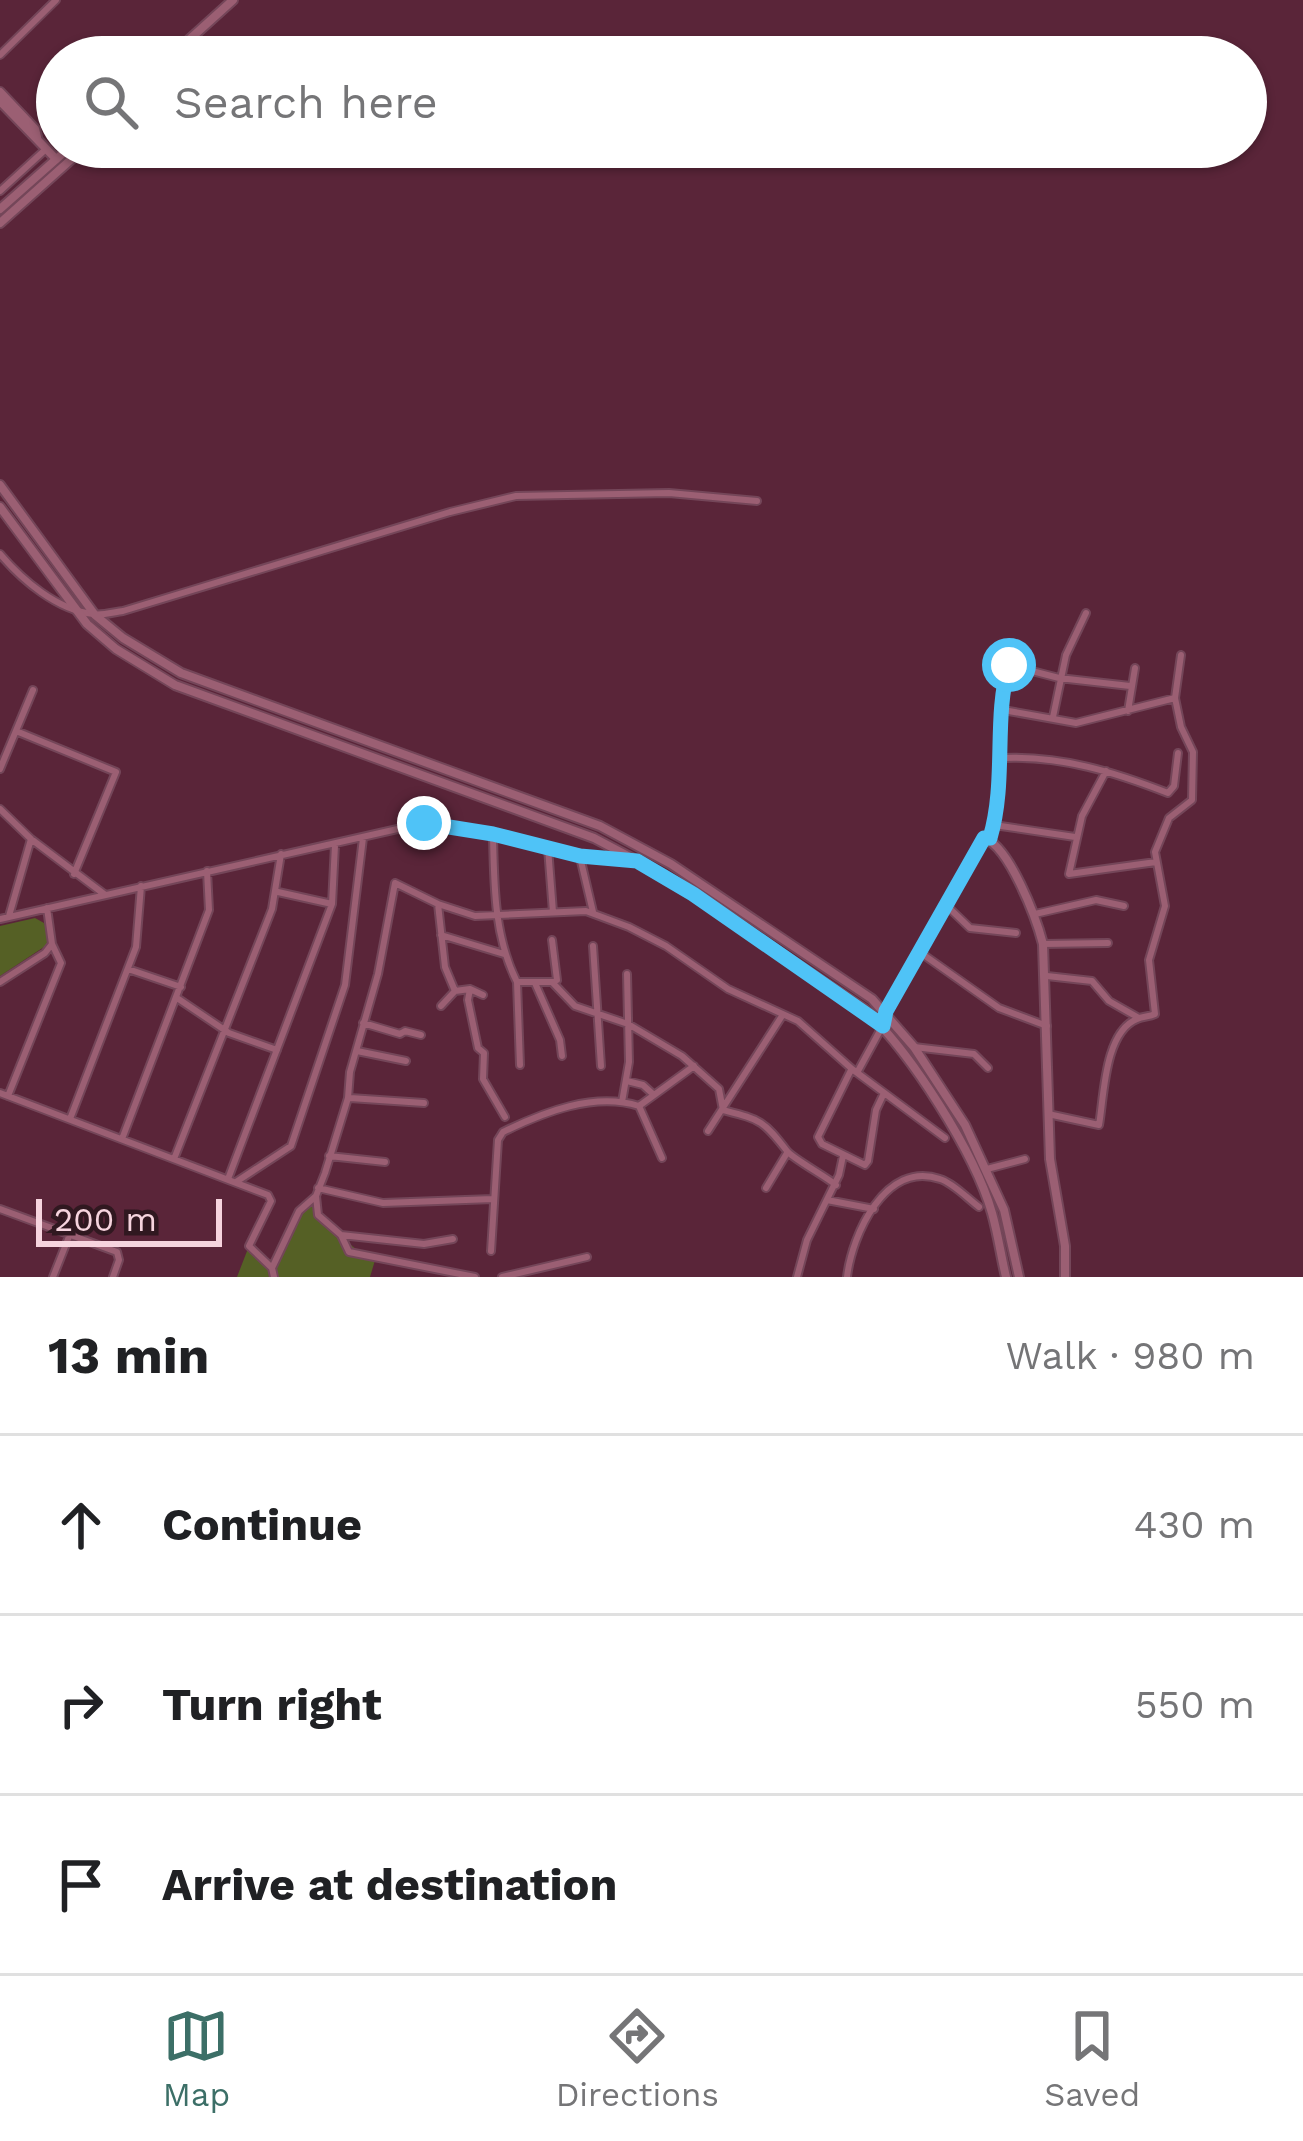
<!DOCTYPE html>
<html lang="en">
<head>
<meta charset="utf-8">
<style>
  body { margin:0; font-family:"Work Sans",sans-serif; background:#f2f2f2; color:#202124 }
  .scale { position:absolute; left:36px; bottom:30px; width:186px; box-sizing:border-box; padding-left:12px; border:6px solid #f6d4de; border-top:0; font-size:33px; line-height:42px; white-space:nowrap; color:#f6d4de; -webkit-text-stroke:9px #301820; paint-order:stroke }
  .stop { position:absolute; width:36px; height:36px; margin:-27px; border:9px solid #4fc3f7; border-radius:50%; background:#fff }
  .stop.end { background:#4fc3f7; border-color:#fff; box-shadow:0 3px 12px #0008 }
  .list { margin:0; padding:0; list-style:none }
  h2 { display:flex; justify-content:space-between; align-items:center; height:156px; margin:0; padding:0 48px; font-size:51px }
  h2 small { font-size:39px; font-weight:400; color:#757577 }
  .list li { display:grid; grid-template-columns:78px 1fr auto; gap:36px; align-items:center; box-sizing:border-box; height:180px; padding:0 48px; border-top:3px solid #e0e0e0 }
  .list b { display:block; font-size:45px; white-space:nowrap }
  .list em { font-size:39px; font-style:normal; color:#757577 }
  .icon { flex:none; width:66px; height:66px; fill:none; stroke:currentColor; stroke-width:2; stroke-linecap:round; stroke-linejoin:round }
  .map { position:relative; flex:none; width:1303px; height:1277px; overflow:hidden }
  .search { position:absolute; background:#fff; box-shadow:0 3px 9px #0004; left:36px; right:36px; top:36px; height:132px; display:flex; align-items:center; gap:30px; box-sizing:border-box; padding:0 42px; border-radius:66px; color:#757577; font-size:45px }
  .sheet { height:696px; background:#fff }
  nav { display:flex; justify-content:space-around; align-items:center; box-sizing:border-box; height:168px; border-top:3px solid #e0e0e0; background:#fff; font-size:33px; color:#757577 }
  nav a { display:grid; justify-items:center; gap:6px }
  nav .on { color:#3c6f67 }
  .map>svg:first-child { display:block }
  .green { fill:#556025 }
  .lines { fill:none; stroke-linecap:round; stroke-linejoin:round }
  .minor-casing { stroke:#744659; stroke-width:10 }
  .tertiary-casing { stroke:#744659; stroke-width:12 }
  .secondary-casing { stroke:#744659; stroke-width:12 }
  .minor { stroke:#9b5f73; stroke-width:6 }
  .tertiary { stroke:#9b5f73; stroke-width:8 }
  .secondary { stroke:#9b5f73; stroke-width:8 }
  .route { stroke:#4fc3f7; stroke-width:15 }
</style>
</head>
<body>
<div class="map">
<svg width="1303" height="1277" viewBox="0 0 1303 1277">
  <rect width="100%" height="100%" fill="#5a2539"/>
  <path class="green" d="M35 918 44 923 49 933 47 945 0 976V926Z
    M310 1201 317 1217 362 1254 376 1257 370 1277H237L249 1246 263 1264 272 1268 299 1211Z"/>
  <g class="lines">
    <g class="minor-casing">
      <path id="minor" d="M0 55 56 0
        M0 191 46 149
        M0 554C22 580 57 610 93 614 101 616 114 612 123 611L450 512 516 496 669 493 757 501
        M1003 710 1076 723 1175 698
        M1128 711 1135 668
        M1053 717 1066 655 1086 613
        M16 731 116 772 74 874
        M1004 758C1063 756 1114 772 1168 793L1174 786 1178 753
        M0 769 33 690
        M1106 771 1082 816 1069 874 1156 862
        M0 809 31 839 104 894
        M994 825 1075 837
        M493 834C494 884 494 937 517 982H552L575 1006 628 1024 682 1056 719 1089 723 1110C761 1120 763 1120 787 1151 792 1158 825 1176 836 1185
        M990 838C1007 781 993 718 1009 665L1059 678 1130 686
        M548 848 553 912
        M580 857 593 912
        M278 892 332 904
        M438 904 445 967 455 991
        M947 906 970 928 1016 933
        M1035 914 1096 900 1124 906
        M9 916 31 839
        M0 919 424 823C494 834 562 854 633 861
        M441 935 504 954
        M552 940 557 980 552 982
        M1043 944 1108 943
        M593 946 601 1066
        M921 953 999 1008 1047 1026
        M128 969 181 987
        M1047 976 1092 981 1109 1001 1139 1018
        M0 982 45 953 52 944 47 908
        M517 982 520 1065
        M535 983 560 1040 562 1056
        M470 989 468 1000 478 1048 484 1053 483 1079 505 1117
        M177 998 229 1033 277 1050
        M441 1006 455 991 470 989 483 995
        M885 1014 984 838
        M363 1023 400 1034 405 1031 421 1035
        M914 1047 974 1054 988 1068
        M357 1051 406 1061
        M851 1070 818 1137 822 1144 865 1165 868 1161 876 1110 884 1093
        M858 1071 882 1027
        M627 1081 643 1085 654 1095
        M0 1093 268 1195 271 1201 249 1246 271 1267
        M8 1096 61 963 52 944
        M350 1098 424 1103
        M622 1102 629 1062 627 974
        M639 1106 694 1066
        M1048 1114 1099 1125C1104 1098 1104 1032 1137 1019 1143 1016 1149 1017 1155 1014L1149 960 1165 906 1155 852 1169 818 1192 800 1193 752 1181 727 1175 698 1181 655
        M70 1119 136 947 141 886
        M708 1131 782 1016
        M122 1139 209 910 207 871
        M329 1156 385 1162
        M174 1159 272 909 281 854
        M987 1169 1025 1159
        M228 1179 332 904 335 845
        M236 1182 291 1146 345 985 363 838
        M318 1188 383 1203 493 1199
        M766 1188 787 1153
        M316 1196 318 1215 341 1235 349 1252 475 1277
        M827 1200 874 1209
        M0 1209 117 1252 119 1260 113 1277
        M341 1235 424 1244 453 1239
        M491 1251 498 1140 503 1132C544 1112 594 1092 639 1106L662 1158
        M53 1277 70 1234
        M274 1277 272 1268 299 1211 316 1196 325 1173 348 1098 350 1072 378 974 395 883 438 904 475 916 586 911 629 927 666 946 728 989 798 1021 852 1069 945 1138
        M502 1277 587 1257
        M797 1277 807 1240 839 1175 843 1156
        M847 1277C852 1235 885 1160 940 1179 953 1183 967 1198 979 1207"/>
    </g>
    <g class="tertiary-casing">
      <path id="tertiary" d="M0 92 35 129 37 137
        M0 101 56 159
        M984 838C1009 846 1036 917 1043 944L1050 1159 1065 1246V1277"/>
    </g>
    <g class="secondary-casing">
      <path id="secondary" d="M170 57 233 0
        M0 209 70 147
        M0 223 85 147
        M0 485 95 615 123 638 181 673 600 826 671 864 872 999 914 1047 965 1125 1004 1210 1019 1277
        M0 507 87 624 116 649 175 685 594 838 664 875 864 1009C910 1051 975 1153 992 1213 998 1234 1001 1256 1006 1277"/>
    </g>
    <use href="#minor" class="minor"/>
    <use href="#tertiary" class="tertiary"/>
    <use href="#secondary" class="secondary"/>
  </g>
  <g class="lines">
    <path class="route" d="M424 823 493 834 580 856 637 861 693 894 883 1026 886 1011 984 838H990C1007 781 993 718 1009 665"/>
  </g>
</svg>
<div class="scale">200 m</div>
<div class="stop" style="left:1009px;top:665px"></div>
<div class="stop end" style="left:424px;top:823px"></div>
<div class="search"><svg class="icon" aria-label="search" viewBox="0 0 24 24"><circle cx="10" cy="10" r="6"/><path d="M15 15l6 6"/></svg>Search here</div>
</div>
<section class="sheet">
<h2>13 min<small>Walk · 980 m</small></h2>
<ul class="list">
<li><svg class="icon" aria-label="ahead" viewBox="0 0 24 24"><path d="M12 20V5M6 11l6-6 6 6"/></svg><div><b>Continue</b></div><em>430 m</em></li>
<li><svg class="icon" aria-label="right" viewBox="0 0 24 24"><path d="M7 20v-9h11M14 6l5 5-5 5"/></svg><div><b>Turn right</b></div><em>550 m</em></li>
<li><svg class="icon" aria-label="arrive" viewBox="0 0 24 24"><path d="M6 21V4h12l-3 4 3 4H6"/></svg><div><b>Arrive at destination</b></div></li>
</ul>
</section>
<nav>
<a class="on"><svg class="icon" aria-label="map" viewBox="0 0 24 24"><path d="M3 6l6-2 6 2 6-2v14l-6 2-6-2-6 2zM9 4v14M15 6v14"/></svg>Map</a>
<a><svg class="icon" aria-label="directions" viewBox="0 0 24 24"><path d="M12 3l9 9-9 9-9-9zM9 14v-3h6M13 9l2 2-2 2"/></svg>Directions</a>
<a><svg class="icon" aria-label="saved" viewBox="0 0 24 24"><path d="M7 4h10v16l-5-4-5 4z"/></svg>Saved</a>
</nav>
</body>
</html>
